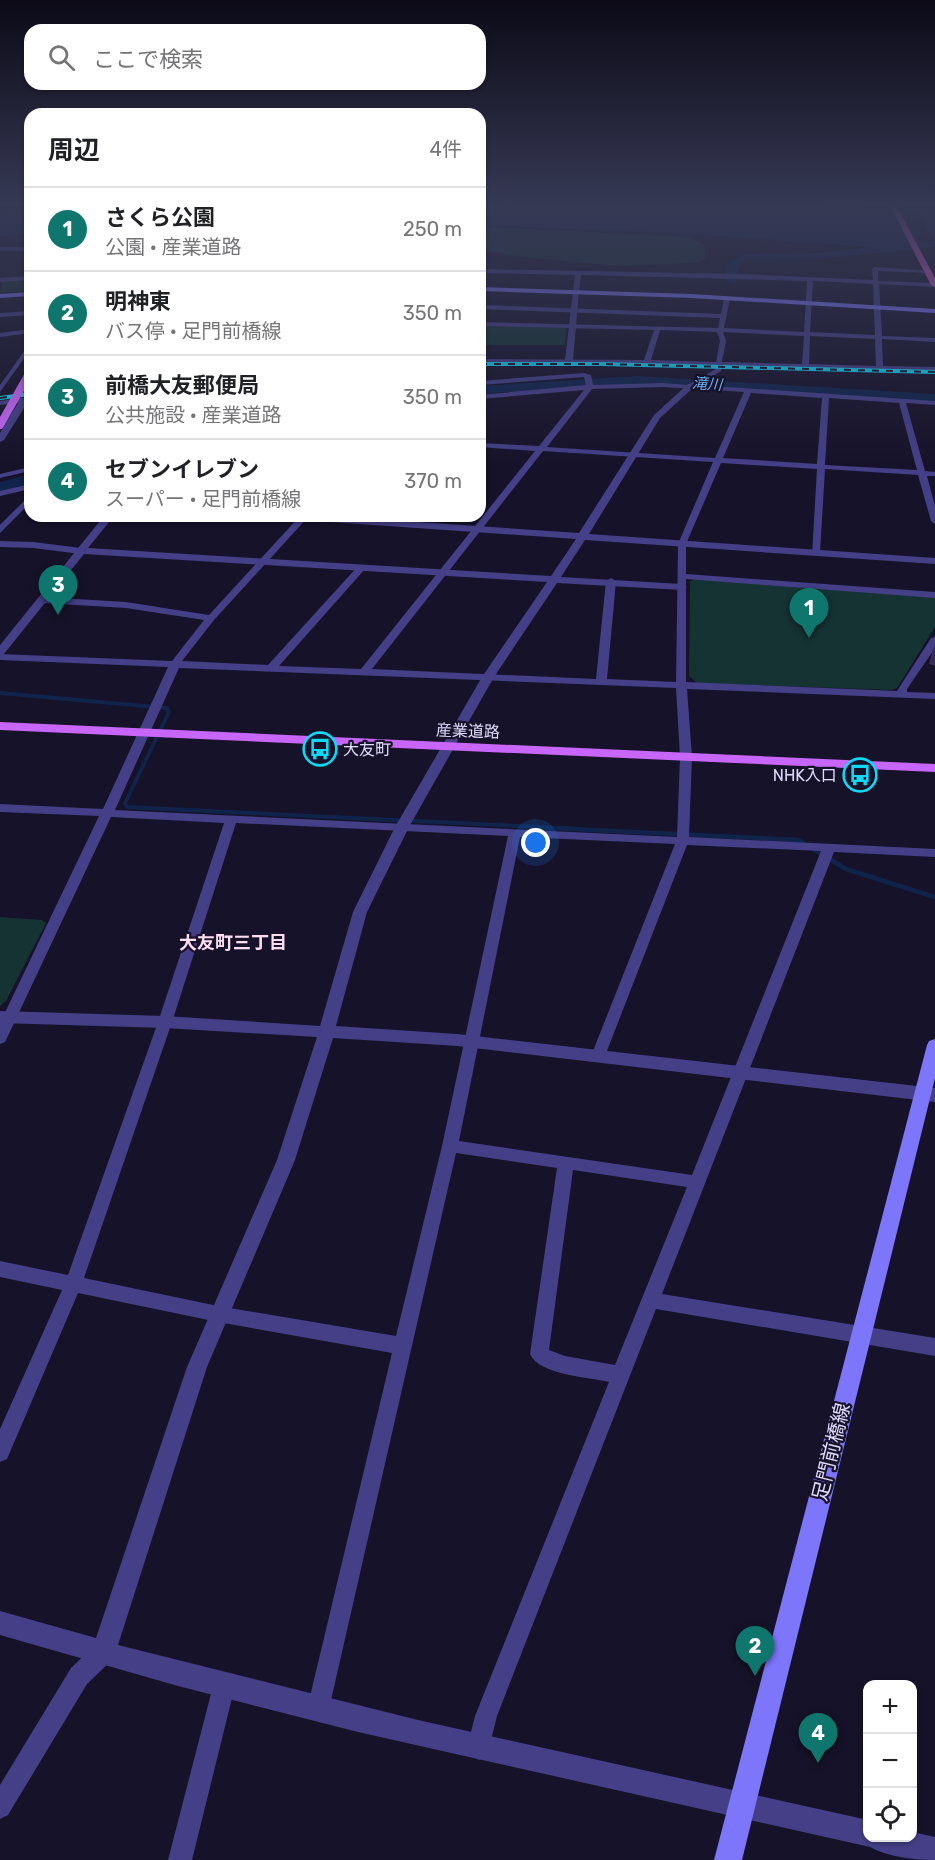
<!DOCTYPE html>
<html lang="ja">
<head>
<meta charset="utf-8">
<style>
  body { margin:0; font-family:Rubik,"Noto Sans JP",sans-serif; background:#f2f2f2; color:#202124 }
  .controls { position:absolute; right:18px; bottom:18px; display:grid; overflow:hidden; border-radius:12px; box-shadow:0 2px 4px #0004 }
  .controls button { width:54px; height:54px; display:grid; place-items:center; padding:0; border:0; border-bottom:2px solid #e0e0e0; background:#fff; color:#202124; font:30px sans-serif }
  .you { position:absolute; left:536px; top:843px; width:21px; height:21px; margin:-15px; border:4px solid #fff; border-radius:50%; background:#1a73e8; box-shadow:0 0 0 9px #1a73e833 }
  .badge { display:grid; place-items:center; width:39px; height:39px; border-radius:50%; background:#0f766e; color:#fff; font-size:20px; font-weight:700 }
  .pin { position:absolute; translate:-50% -50px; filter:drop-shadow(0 2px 3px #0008) }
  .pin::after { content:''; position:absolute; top:32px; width:21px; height:18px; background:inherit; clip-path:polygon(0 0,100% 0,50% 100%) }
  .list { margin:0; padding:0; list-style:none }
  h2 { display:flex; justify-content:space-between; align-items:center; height:78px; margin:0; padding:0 24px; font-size:26px }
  h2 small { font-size:20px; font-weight:400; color:#757577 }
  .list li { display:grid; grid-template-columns:39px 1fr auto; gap:18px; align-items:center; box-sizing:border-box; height:84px; padding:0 24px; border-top:2px solid #e0e0e0 }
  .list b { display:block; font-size:22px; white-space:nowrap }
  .list p { margin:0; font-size:20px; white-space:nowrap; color:#757577 }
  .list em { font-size:20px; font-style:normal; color:#757577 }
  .icon { flex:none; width:33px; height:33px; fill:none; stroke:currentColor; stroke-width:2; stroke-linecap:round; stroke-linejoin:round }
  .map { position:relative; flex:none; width:935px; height:1860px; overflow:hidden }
  .search { position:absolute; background:#fff; box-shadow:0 2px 4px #0004; left:24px; top:24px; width:462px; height:66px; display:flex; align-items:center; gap:15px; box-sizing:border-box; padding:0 21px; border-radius:18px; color:#757577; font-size:22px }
  .panel { position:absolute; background:#fff; box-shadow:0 2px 4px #0004; left:24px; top:108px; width:462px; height:414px; border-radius:18px }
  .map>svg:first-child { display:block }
  .green { fill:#153333 }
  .water { fill:#0f234b }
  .pier { fill:#161229 }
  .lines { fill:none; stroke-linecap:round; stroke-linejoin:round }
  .stream-far1 { stroke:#0f234b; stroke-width:4 }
  .stream { stroke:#0f234b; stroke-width:4.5 }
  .river { fill:#0f234b; fill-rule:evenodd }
  .minor { fill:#443f86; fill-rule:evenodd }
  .tertiary { fill:#443f86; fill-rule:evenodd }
  .secondary { fill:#7d76fa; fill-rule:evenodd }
  .primary { fill:#c766f9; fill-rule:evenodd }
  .trunk { fill:#e060ce; fill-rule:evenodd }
  .rail-casing { stroke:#0fd7f6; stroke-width:4 }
  .rail { stroke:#161229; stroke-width:2; stroke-dasharray:7; stroke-linecap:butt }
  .primary-bridge { stroke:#c766f9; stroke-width:8 }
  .wall { fill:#352b56 }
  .labels { text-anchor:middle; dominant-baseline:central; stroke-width:4.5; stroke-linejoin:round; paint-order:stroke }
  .far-water-label { font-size:15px; font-style:italic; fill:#6db4f9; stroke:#161229 }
  .street-label { font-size:16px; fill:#e0dbfe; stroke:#161229 }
  .poi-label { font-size:16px; fill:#e0dbfe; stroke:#161229; text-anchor:start }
  .neighbourhood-label { font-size:18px; font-weight:bold; fill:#feddf1; stroke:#161229 }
  .near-street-label { font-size:20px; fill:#e0dbfe; stroke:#161229 }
</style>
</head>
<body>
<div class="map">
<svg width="935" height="1860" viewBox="0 0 935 1860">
  <rect width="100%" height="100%" fill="#161229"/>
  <path class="green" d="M480 227 691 237 705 246V258L696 263 616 266 502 255 504 253 480 251Z
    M30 279V291L0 293 2 281Z
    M480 326 566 328 565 345H480Z
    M698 579 935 597V627L897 688 891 690 697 683 689 676 690 581Z
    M0 917 42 920 46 923 6 1001 0 1006Z"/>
  <path class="water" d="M480 205H792L935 210V249L823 256H818L871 247 675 233 480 225Z
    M30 207V233L0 237V211Z"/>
  <path class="pier" d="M900 207H914L935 242V252H926Z"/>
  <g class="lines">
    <path class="stream-far1" d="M0 693 167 708 169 712 125 803 127 807 580 829"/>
    <path class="stream" d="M550 828 798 840 846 869 935 897"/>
    <path class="river" d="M935 241V247L818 259 747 260 738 267 736 284 726 281V266L744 254 818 253Z
      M637 376 935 394V404L637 384 480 394V386Z
      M30 474V484L0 492V482Z"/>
    <path class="minor" d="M0 247H30V251H0Z
      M875 267 932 271 929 273 878 271V281L935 283V287L879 284 882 336 935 338V342L882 339 883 366 935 367V371L722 366 721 371 698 385 935 401V405L906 403 925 471 935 472V476H927L935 506V524L931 521 918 475 825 469 820 553 812 555 817 469 721 463 686 544V574L935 592V598L686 579V682L897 691 931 638 935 637V648L907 689V692L935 693V699L687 689 692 757 689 837 935 849V857L834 852 662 1294 935 1338V1356L656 1309 497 1716 487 1756 479 1760 471 1756 467 1748 475 1716 609 1382C588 1377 539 1375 530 1354L557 1168 456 1153 329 1709 326 1717 318 1720 310 1717 307 1709 392 1353 218 1322 78 1293 7 1459 0 1462V1429L62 1290 0 1277V1261L68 1275 158 1022 224 823 111 817 7 1038 5 1042 0 1044V1023L99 816 0 812V804L103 809 168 667 0 660V654L172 661 204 620 126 608 42 603 37 600 42 597 126 602 209 615 300 516H309L214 620 182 661 268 665 359 565H365V569L279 666 361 669 535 451 480 447V443L539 446 584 390 480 399V395L586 385 584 377 480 385V381L584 373 591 375 593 385 663 383 688 385 716 369V366L569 362 480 363V359L644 360 654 330 480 326V322L718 328 720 318 480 309V305L721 314 724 298 727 296 730 298 724 328 804 332 807 281 581 275 579 292 576 294 573 292 575 275 480 273V269L742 274 873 280 872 269ZM813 281 873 284 875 335 810 332ZM660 330 717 332 720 341 716 362 651 360ZM723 332 804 336 802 364 722 362 726 341ZM810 336 875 339 876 366 809 364ZM663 387 744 392 715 458 547 447 592 389ZM751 393 822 398 817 464 723 458ZM829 398 899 403 917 470 825 465ZM543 451 713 462 678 544 676 682 607 679 616 581 611 578 606 581 596 679 372 669ZM179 668 676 688 680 757 677 837 115 810ZM236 823 508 836 442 1146 396 1336 218 1306 84 1278 172 1022ZM520 837 675 844 591 1056 593 1060H603L605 1056 687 845 821 851 692 1175 459 1141ZM573 1170 687 1187 615 1365 565 1356 549 1350Z
      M30 276V280L0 282V278Z
      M30 343V350L0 392V385Z
      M30 381V391L23 393 26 383Z
      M23 398 29 400 4 440 0 442V433L18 403 0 405V401Z
      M30 467V471L0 478V474Z
      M30 484V489L0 496V491Z
      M30 495V503L0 533V525Z
      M0 541 33 542 81 548 86 551 81 554 33 548 0 547Z
      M103 1642 111 1645 114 1653 111 1661 87 1684 8 1815 0 1819V1785L71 1668 95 1645Z
      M224 1675 232 1678 235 1686 192 1860H168L213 1686 216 1678Z"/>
    <path class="tertiary" d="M0 205H6L0 207Z
      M576 290 579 292 573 360 569 362 565 360 573 292Z
      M30 311V315L0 317V313Z
      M30 329V333L0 337V333Z
      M688 384 695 386 660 418 589 534 935 558V564L585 540 561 577 682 584 687 587 682 590 557 583 494 677 409 827 367 912 336 1026 457 1034 935 1088V1102L457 1046 333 1038 295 1160 207 1367 118 1645 418 1720 868 1820V1838H912V1832L935 1837V1860C914 1860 888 1857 870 1847L358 1732 178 1686 0 1635V1611L96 1638 187 1367 277 1160 317 1037 165 1028 0 1023V1011L165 1016 320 1026 353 912 395 827 482 677 547 582 84 554 4 654 0 655V645L104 516H114L88 548 551 576 576 539 288 519 283 516H329L579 533 654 415Z"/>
    <path class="secondary" d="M480 287 691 294 935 309V313L691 298 480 291Z
      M30 292V296L0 298V294Z
      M935 1039V1078L742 1860H714L927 1045 929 1041Z"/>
    <path class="primary" d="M30 356V365L24 366 26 358Z
      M0 722 935 764V772L0 730Z"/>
    <path class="trunk" d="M890 205H896L935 278V287L931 285Z"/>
    <g class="rail-casing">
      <path id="rail" d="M480 364H602L935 372
        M0 398 30 394"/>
    </g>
    <use href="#rail" class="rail"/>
    <path class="primary-bridge" d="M0 425 30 372"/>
  </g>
  <path class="wall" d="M935 646V666L929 664 933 649Z"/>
  <linearGradient id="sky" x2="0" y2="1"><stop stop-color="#0c0a17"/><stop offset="0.44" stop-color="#363954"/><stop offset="1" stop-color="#363954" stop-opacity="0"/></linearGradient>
  <rect width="935" height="465" fill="url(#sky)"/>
  <defs>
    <g id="bus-ring" transform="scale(1.725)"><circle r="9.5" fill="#161229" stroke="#0fd7f6" stroke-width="1.5"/><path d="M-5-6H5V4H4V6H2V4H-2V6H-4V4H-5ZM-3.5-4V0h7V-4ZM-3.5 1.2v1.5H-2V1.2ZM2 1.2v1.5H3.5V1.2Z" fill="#0fd7f6"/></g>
  </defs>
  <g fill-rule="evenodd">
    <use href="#bus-ring" x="320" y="749"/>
    <use href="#bus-ring" x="860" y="775"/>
  </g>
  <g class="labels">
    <g class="far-water-label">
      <text transform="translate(707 384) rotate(4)">滝川</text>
    </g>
    <g class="street-label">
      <text transform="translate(468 731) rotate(2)">産業道路</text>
    </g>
    <g class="poi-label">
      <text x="343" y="749">大友町</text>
      <text x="837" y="775" text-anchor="end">NHK入口</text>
    </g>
    <g class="neighbourhood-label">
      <text x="233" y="943">大友町三丁目</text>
    </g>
    <g class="near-street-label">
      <text transform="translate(831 1452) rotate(-76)">足門前橋線</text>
    </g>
  </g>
</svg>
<div class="controls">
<button>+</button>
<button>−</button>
<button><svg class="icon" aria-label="locate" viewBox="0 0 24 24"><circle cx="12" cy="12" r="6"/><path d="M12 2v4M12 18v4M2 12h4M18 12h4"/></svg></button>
</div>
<div class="you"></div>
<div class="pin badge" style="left:809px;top:638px">1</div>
<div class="pin badge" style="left:755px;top:1676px">2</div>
<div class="pin badge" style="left:58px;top:615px">3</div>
<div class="pin badge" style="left:818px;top:1763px">4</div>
<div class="search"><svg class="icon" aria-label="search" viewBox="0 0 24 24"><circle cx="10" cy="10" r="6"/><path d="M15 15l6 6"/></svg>ここで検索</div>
<section class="panel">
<h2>周辺<small>4件</small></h2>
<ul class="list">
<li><span class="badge">1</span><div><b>さくら公園</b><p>公園 · 産業道路</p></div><em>250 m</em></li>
<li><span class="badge">2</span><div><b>明神東</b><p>バス停 · 足門前橋線</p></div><em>350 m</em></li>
<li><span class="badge">3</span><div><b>前橋大友郵便局</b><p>公共施設 · 産業道路</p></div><em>350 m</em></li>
<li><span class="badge">4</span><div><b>セブンイレブン</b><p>スーパー · 足門前橋線</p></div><em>370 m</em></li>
</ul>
</section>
</div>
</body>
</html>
